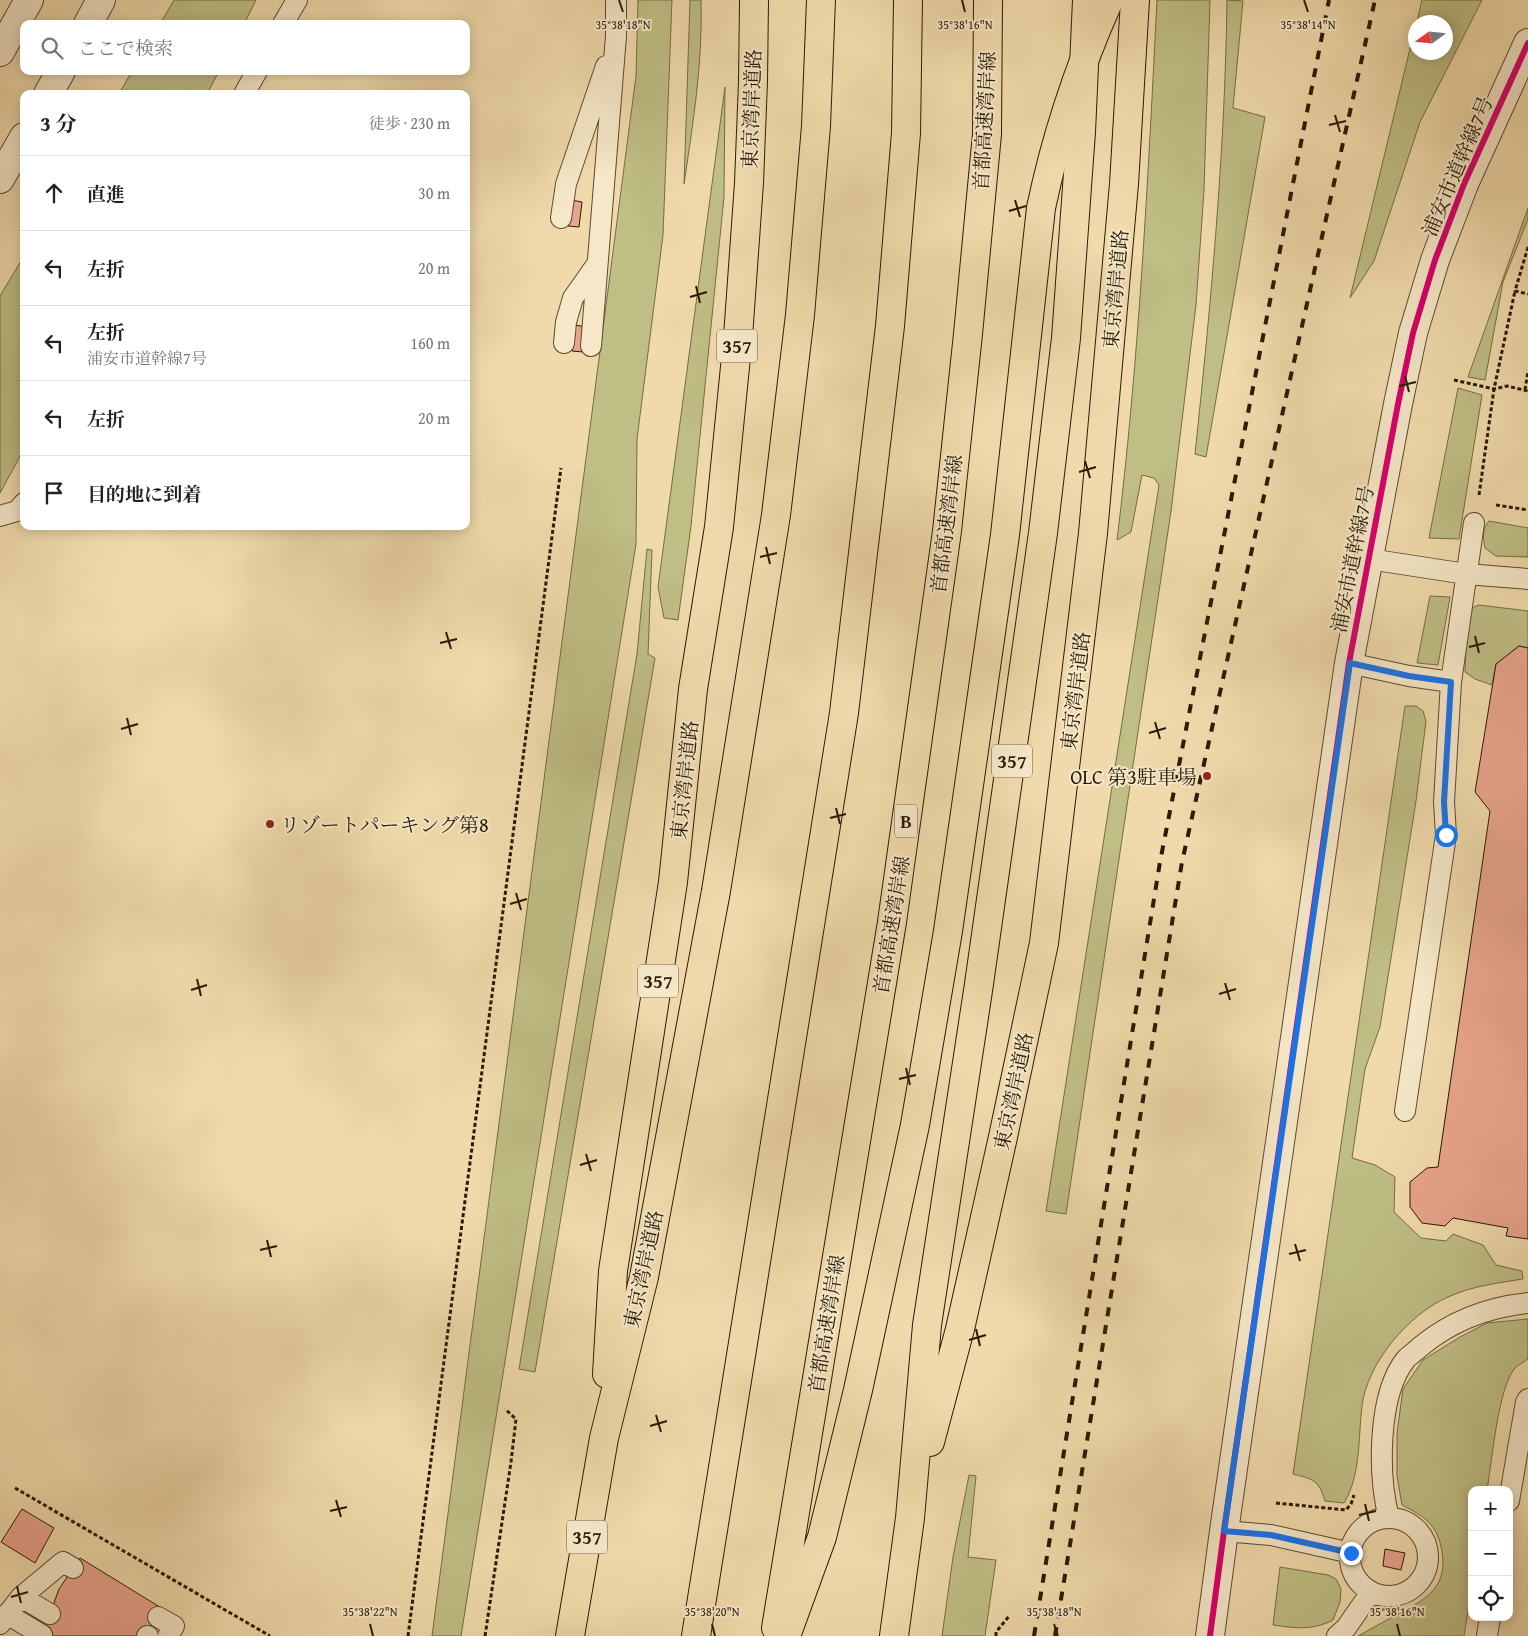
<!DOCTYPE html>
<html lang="ja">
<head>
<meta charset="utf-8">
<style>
  body { margin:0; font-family:"Gentium Book Plus","Noto Serif JP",serif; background:#f6f6f6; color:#222 }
  .controls { position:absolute; right:15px; bottom:15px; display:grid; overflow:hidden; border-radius:10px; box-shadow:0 2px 12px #0003 }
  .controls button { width:45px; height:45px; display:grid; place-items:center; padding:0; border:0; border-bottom:1px solid #e0e0e0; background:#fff; color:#222; font:25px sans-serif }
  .compass { position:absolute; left:1408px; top:15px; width:45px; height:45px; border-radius:50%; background:#fff; box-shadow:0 2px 12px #0003; rotate:255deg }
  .stop { position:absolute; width:15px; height:15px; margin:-11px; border:4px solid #1a73e8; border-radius:50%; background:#fff }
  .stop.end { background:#1a73e8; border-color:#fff; box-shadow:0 1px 5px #0008 }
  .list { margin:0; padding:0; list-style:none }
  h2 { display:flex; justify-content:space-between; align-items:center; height:65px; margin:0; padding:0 20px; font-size:21px }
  h2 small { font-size:16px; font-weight:400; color:#767676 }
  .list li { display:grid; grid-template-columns:32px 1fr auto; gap:15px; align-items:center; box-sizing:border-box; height:75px; padding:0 20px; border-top:1px solid #e0e0e0 }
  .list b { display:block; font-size:19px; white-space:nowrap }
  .list p { margin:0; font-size:16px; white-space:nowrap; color:#767676 }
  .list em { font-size:16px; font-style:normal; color:#767676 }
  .icon { flex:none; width:28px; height:28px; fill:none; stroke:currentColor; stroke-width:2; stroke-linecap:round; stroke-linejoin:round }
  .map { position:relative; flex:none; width:1528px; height:1636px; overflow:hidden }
  .search { position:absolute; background:#fff; box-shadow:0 2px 12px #0003; left:20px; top:20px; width:450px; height:55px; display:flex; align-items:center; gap:12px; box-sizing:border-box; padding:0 18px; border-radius:10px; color:#767676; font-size:19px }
  .panel { position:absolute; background:#fff; box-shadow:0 2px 12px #0003; left:20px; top:90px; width:450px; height:440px; border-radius:10px }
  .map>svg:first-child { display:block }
  .green { fill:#bfbe85; stroke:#756c45 }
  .building { fill:#e8a48c; stroke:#2b1a05 }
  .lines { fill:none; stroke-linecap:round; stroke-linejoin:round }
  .service-casing { stroke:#5c4a2e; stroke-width:22 }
  .tertiary-casing { stroke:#5c4a2e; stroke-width:30 }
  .trunk-casing { stroke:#2b1a05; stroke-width:30 }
  .motorway-casing { stroke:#2b1a05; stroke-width:30 }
  .path { stroke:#2b1a05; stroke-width:3; stroke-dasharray:4 2.5; stroke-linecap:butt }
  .service { stroke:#f5e7c8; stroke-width:20 }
  .tertiary { stroke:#f5e7c8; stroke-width:28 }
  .trunk { stroke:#f0daab; stroke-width:28 }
  .motorway { stroke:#f0daab; stroke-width:28 }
  .rail { stroke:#2b1a05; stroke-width:4; stroke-dasharray:9 9; stroke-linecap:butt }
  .cycleway-casing { stroke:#f5e7c8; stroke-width:9 }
  .cycleway { stroke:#d6006c; stroke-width:6 }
  .route { stroke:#1a73e8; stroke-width:6 }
  .ticks { fill:none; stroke:#2b1a05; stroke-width:2 }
  .poi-dot { fill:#8f2418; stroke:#f5e7c8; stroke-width:2 }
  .labels { text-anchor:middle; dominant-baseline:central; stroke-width:4; stroke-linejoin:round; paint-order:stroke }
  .shield { fill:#f5e7c8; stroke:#685840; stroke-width:1 }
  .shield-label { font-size:19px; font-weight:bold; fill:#2b1a05 }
  .street-label { font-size:20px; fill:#2b1a05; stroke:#f5e7c8 }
  .poi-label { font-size:20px; fill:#2b1a05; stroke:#f5e7c8; text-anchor:end }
  .ticks-label { font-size:12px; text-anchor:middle; fill:#2b1a05; stroke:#f5e7c8; stroke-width:4; stroke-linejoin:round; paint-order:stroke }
</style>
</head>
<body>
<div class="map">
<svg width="1528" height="1636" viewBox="0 0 1528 1636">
  <rect width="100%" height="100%" fill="#f0daab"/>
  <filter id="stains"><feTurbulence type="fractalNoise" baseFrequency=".004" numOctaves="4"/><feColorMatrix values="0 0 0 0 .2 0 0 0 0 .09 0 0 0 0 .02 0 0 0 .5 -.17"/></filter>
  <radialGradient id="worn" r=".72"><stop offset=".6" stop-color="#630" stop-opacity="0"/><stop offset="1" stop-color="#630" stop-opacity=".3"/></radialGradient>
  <path class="green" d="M174 0H256L244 24H160Z
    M638 0H672L663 235 637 439 636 544 461 1636H432L636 76Z
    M690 0H701C703 62 693 123 684 184Z
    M1157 0H1210L1204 190 1196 305 1171 511 1066 1214 1046 1211 1159 485 1154 478 1142 475 1131 532 1117 540C1139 361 1148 180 1157 0Z
    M1227 0 1243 1 1233 108 1265 117 1206 457 1195 454C1211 303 1225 152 1227 0Z
    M1422 0H1482L1420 122 1374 261 1350 298 1415 28 1416 52H1446V22H1417Z
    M132 71H219L207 94H119Z
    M725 87 724 197 691 526 678 620 664 618 658 587Z
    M1528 208V219L1503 282 1485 380 1468 377Z
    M24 256V449L0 493V296Z
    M1458 388 1482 395 1459 539 1429 538Z
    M1489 521 1528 528V557L1496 556 1485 548C1483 538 1482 529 1489 521Z
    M647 549 652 550 648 654 655 658 535 1372 519 1369 637 654Z
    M1430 596 1450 597 1438 665 1417 663Z
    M1479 605 1528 611V648L1519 646 1496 664 1492 685 1475 679 1465 672 1467 614 1471 608Z
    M1405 706H1416L1423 711 1426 721 1416 801 1380 1027 1365 1069 1352 1158 1375 1165 1395 1177 1394 1212 1421 1238 1446 1241 1453 1234 1483 1245 1496 1265 1522 1271 1523 1279C1498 1283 1472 1286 1448 1297 1409 1314 1367 1363 1362 1406 1358 1439 1361 1475 1344 1503L1325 1501C1319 1480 1313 1479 1293 1474Z
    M1528 1319V1359C1524 1362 1518 1365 1515 1368 1498 1388 1492 1461 1487 1490H1472V1585L1464 1636H1358C1371 1629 1385 1621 1398 1614 1426 1599 1448 1588 1442 1551 1437 1524 1425 1517 1402 1505L1397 1476V1433L1403 1389 1423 1360 1460 1337 1487 1323Z
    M969 1475 976 1476 968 1557 996 1560 985 1636H942L953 1557Z
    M1280 1567 1328 1575 1336 1579 1341 1589 1340 1602 1333 1620C1311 1631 1296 1628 1273 1625Z"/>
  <path class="building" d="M571 200 582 202 579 227 568 226Z
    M575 325 586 327 583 352 572 351Z
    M1519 646 1528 648V1239L1506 1236 1508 1228 1453 1218 1445 1226 1422 1223 1410 1207V1182L1427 1168 1438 1167 1490 811 1475 792 1496 664Z
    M22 1509 54 1528 35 1563 1 1542Z
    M1385 1549 1405 1553 1401 1570 1383 1566Z
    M80 1558 163 1609 147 1636H42L59 1589Z"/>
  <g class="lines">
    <g class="service-casing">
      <path id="service" d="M283 24 297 0
        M244 94 257 71
        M561 218 566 184 606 66
        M564 343 566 322 573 298 597 264
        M591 346 616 36V0
        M0 516 17 511 24 503
        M1369 559 1466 574 1528 579
        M1349 663 1409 676 1451 682 1444 802 1446 835 1405 1111
        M1451 682 1474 523
        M1509 1501 1526 1402 1528 1399
        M1389 1518C1378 1476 1377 1395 1406 1359 1410 1355 1416 1351 1420 1347 1451 1321 1489 1307 1528 1303
        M1350 1557a39 39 0 1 1 78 0a39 39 0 1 1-78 0Z
        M1224 1531 1271 1535 1351 1553
        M21 1597 50 1614
        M7 1614 42 1635
        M158 1617 174 1626 168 1636
        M0 1624 21 1597 63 1562 73 1568
        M147 1636H148
        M1337 1636 1346 1628 1371 1592
        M1487 1636 1490 1617"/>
    </g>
    <g class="tertiary-casing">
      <path id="tertiary" d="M88 24 101 0
        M0 52 29 0
        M48 94 61 71
        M0 179 24 137
        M1210 1636 1224 1531 1349 663 1398 404 1413 333 1435 260 1464 184 1528 43"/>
    </g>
    <g class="trunk-casing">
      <path id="trunk" d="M607 1374 613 1271 673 882 693 689 719 527 738 337 749 183 753 81 754 0
        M930 1442 960 1329 1003 1137 1044 943 1093 533 1124 184 1135 0
        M570 1636 604 1438 644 1277 716 891 776 515 800 315 816 126 821 0
        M894 1636 910 1518 927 1325 979 984 1043 533 1066 338 1081 132 1087 0"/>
    </g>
    <g class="motorway-casing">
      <path id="motorway" d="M776 1628 892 922 947 531 968 334 987 134 988 0
        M696 1636 844 713 890 326 906 133 908 0
        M786 1636 822 1537 858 1390 915 1125 948 931 1005 535 1041 208C1056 136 1079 67 1109 0"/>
    </g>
    <path class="path" d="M1528 247 1515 291 1528 294
      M1454 380 1494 389 1507 386 1528 391
      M1525 390 1528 371
      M1479 495 1494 389 1515 291
      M1496 505 1528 510
      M15 1488 270 1636
      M1276 1503 1346 1510 1351 1504 1354 1495
      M408 1636 561 468
      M485 1636 511 1462 516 1419 505 1409
      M996 1636V1632L1010 1615"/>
    <use href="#service" class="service"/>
    <use href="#tertiary" class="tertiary"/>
    <use href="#trunk" class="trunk"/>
    <use href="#motorway" class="motorway"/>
    <path class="rail" d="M1034 1636 1160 862 1329 0
      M1055 1636 1182 862 1375 0"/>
    <g class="cycleway-casing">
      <path id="cycleway" d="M1210 1636 1224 1531 1349 663 1398 404 1413 333 1435 260 1464 184 1528 43"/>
    </g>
    <use href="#cycleway" class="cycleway"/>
  </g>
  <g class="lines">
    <path class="route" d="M1351 1553 1271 1535 1224 1531 1350 663 1409 676 1451 682 1444 802 1446 835"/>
  </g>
  <path class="ticks" d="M619 0 623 12M962 0 965 12M1304 0 1308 12M1335 115 1340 132M1329 125 1346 121M1015 200 1020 217M1009 211 1026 206M696 286 700 303M690 297 707 292M1405 376 1409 392M1399 386 1416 382M1085 461 1090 478M1079 472 1096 467M766 547 770 564M760 557 777 553M446 632 451 649M1475 636 1479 653M440 643 457 639M1469 647 1485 643M127 718 131 735M1155 722 1160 739M121 729 138 724M1149 733 1166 728M836 808 840 824M830 818 846 814M516 893 521 910M510 904 527 899M197 979 201 996M1225 983 1230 1000M191 990 207 985M1219 994 1236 989M906 1068 910 1085M899 1079 916 1075M586 1154 591 1171M580 1165 597 1160M267 1240 271 1257M1295 1244 1300 1261M260 1250 277 1246M1289 1254 1306 1250M976 1329 980 1346M969 1340 986 1335M656 1415 661 1432M650 1426 667 1421M336 1500 341 1517M1365 1504 1369 1521M330 1511 347 1507M1359 1515 1376 1511M17 1586 21 1603M11 1597 28 1592M370 1624 373 1636M712 1624 715 1636M1054 1624 1058 1636M1397 1624 1400 1636"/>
  <g class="poi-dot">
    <circle cx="1207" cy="776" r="5"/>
    <circle cx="270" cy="824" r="5"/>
  </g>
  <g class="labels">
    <g class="shield">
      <rect x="717" y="329.5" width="40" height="33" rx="4"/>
      <rect x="992" y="744.5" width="40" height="33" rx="4"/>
      <rect x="895" y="804.5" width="22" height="33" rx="4"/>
      <rect x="638" y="964.5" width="40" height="33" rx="4"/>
      <rect x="567" y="1520.5" width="40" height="33" rx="4"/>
    </g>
    <g class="shield-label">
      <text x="737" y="346">357</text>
      <text x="1012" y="761">357</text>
      <text x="906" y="821">B</text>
      <text x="658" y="981">357</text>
      <text x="587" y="1537">357</text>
    </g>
    <g class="street-label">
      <text transform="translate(751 109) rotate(-88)">東京湾岸道路</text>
      <text transform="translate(984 121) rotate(-87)">首都高速湾岸線</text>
      <text transform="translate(1457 166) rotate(-67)">浦安市道幹線7号</text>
      <text transform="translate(1115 289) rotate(-85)">東京湾岸道路</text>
      <text transform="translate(946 524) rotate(-83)">首都高速湾岸線</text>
      <text transform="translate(1352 559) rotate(-79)">浦安市道幹線7号</text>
      <text transform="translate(1075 691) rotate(-83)">東京湾岸道路</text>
      <text transform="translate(684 780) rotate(-84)">東京湾岸道路</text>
      <text transform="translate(891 925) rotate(-81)">首都高速湾岸線</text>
      <text transform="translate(1013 1091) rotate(-78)">東京湾岸道路</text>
      <text transform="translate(643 1269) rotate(-78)">東京湾岸道路</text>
      <text transform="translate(826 1324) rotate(-81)">首都高速湾岸線</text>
    </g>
    <g class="poi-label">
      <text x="1197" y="776">OLC 第3駐車場</text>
      <text x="280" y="824" text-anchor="start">リゾートパーキング第8</text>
    </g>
  </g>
  <g class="ticks-label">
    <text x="623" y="29">35°38'18"N</text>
    <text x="965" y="29">35°38'16"N</text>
    <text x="1308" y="29">35°38'14"N</text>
    <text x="370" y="1616">35°38'22"N</text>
    <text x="712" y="1616">35°38'20"N</text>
    <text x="1054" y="1616">35°38'18"N</text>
    <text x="1397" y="1616">35°38'16"N</text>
  </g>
  <rect width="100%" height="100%" filter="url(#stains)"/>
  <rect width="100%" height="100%" fill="url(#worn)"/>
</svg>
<div class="controls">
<button>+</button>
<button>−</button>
<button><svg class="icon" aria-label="locate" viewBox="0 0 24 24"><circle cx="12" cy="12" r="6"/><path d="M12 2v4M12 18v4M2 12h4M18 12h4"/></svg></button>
</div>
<svg class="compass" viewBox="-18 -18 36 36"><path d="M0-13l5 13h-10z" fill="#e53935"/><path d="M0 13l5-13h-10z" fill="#767676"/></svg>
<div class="stop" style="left:1446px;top:835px"></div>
<div class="stop end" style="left:1351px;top:1553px"></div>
<div class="search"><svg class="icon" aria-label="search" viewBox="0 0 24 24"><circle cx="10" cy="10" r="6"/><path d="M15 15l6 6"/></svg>ここで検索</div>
<section class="panel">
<h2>3 分<small>徒歩 · 230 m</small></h2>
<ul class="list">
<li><svg class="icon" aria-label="ahead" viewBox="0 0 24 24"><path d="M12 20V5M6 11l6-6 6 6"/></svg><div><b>直進</b></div><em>30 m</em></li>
<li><svg class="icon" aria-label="left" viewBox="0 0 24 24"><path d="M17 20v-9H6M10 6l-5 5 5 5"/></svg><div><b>左折</b></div><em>20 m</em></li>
<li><svg class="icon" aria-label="left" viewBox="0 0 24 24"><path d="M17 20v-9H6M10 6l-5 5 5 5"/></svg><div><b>左折</b><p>浦安市道幹線7号</p></div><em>160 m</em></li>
<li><svg class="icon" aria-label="left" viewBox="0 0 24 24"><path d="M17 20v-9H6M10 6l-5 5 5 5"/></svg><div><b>左折</b></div><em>20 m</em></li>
<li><svg class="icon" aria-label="arrive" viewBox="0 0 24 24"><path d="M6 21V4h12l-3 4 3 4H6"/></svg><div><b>目的地に到着</b></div></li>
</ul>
</section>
</div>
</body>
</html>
